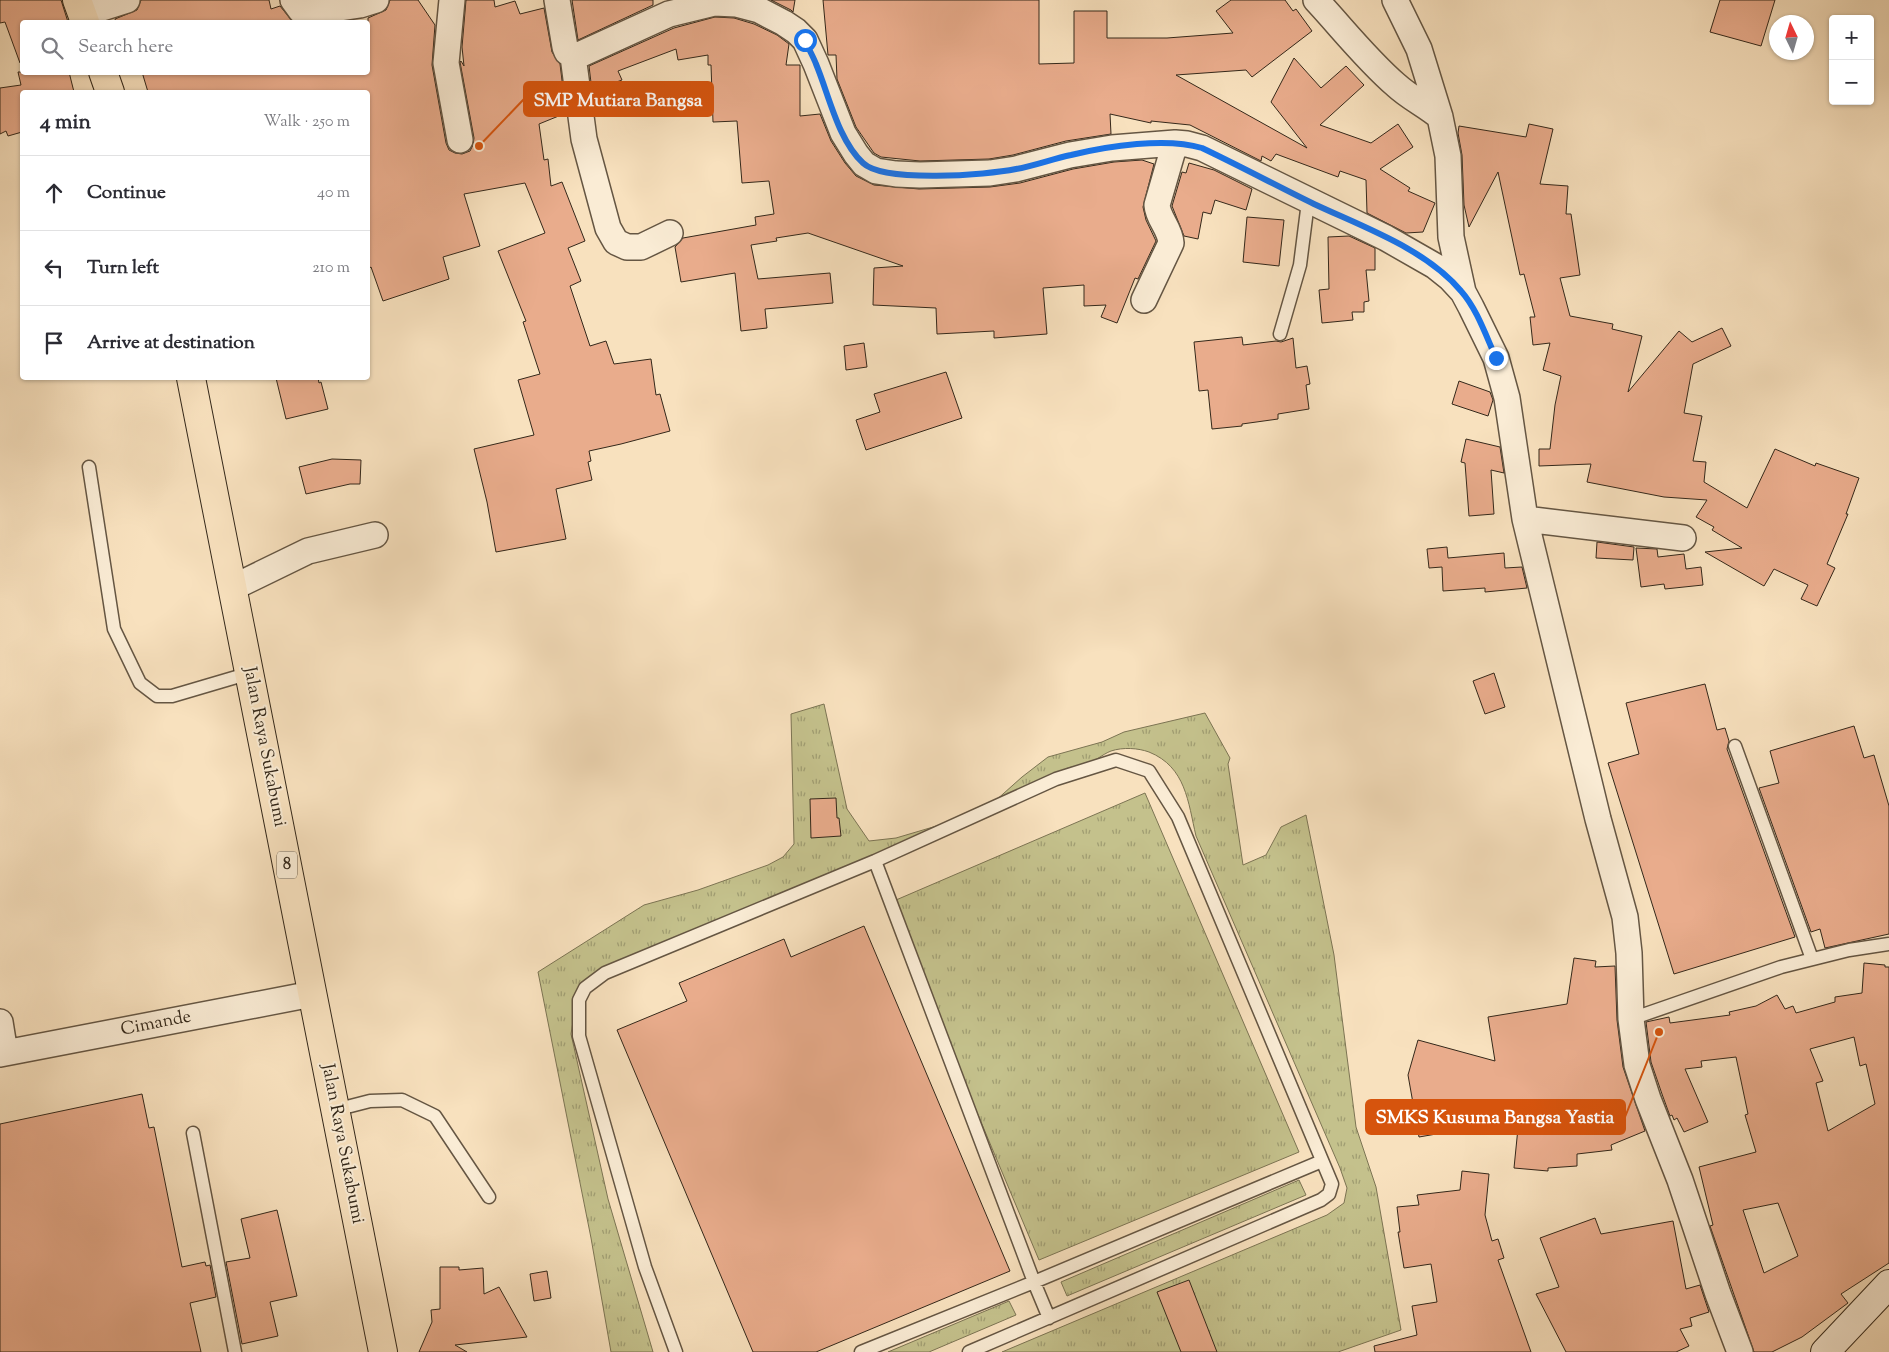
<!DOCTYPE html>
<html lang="en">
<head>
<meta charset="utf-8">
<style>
  body { margin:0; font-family:"Sorts Mill Goudy",serif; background:#f7f7f7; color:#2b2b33 }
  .controls { position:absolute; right:15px; top:15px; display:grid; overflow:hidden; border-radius:5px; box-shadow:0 1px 4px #0004 }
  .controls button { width:45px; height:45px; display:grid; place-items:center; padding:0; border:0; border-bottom:1px solid #e1e1e2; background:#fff; color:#2b2b33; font:25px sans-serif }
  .compass { position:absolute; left:1769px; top:15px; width:45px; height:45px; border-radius:50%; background:#fff; box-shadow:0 1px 4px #0004; rotate:355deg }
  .stop { position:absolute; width:15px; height:15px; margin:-11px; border:4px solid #1a73e8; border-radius:50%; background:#fff }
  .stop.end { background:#1a73e8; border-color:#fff; box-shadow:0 1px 5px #0008 }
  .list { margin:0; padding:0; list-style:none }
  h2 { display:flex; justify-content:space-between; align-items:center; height:65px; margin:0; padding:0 20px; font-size:21px }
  h2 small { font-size:16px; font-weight:400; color:#7c7c81 }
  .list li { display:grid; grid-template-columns:32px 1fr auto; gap:15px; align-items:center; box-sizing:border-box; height:75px; padding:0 20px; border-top:1px solid #e1e1e2 }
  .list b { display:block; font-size:19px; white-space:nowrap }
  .list em { font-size:16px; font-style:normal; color:#7c7c81 }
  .icon { flex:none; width:28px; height:28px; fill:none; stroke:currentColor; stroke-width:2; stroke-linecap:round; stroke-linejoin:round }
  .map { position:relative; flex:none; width:1889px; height:1352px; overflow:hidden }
  .search { position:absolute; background:#fff; box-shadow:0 1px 4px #0004; left:20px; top:20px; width:350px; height:55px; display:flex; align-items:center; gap:12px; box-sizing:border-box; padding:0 18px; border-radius:5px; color:#7c7c81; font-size:19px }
  .panel { position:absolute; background:#fff; box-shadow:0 1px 4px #0004; left:20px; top:90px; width:350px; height:290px; border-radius:5px }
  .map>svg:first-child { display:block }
  .grass { fill:url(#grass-tufts); stroke:#7c7453 }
  .building { fill:#e9ac8c; stroke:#34281a; fill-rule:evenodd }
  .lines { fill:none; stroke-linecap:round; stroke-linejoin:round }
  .service-casing { stroke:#655643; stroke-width:15 }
  .minor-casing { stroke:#655643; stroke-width:28 }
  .secondary-casing { stroke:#34281a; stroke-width:30 }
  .trunk-casing { stroke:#34281a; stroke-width:30 }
  .service { stroke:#faecd5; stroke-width:12 }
  .minor { stroke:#faecd5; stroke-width:25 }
  .secondary { stroke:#faecd5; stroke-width:28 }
  .trunk { stroke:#f8e1be; stroke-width:28 }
  .route { stroke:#1a73e8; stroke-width:6 }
  .labels { text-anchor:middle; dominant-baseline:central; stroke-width:4; stroke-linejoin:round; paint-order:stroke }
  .shield { fill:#faecd5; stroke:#6f6352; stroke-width:1 }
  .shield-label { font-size:16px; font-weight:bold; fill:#34281a }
  .street-label { font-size:18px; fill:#34281a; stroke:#faecd5 }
  .leader { fill:none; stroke:#d6540d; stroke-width:2 }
  .callout-dot { fill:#d6540d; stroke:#faecd5; stroke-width:2 }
  .callout { fill:#d6540d; stroke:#d6540d; stroke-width:2 }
  .callout-label { font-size:19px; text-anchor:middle; font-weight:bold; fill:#fff }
</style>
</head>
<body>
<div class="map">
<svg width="1889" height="1352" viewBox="0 0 1889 1352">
  <defs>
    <pattern id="grass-tufts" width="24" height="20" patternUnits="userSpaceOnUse" patternTransform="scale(1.25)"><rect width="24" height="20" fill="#c4c18c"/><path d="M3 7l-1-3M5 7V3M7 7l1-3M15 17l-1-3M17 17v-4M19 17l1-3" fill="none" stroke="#a09d72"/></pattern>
  </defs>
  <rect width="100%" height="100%" fill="#f8e1be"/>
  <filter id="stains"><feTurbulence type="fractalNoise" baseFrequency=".004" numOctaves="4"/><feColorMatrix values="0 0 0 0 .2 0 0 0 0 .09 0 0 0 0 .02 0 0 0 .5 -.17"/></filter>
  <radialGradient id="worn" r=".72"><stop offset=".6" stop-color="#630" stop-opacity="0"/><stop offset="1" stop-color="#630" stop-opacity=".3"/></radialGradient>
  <path class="grass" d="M824 704 847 809 869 841 896 838 950 822 994 802 1022 777 1048 757 1102 742 1124 732 1205 713 1230 758 1228 764 1243 865 1266 855 1281 827 1306 815 1334 955 1356 1127 1376 1187 1401 1330 1338 1352H1002L1327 1215 1344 1203 1347 1188 1340 1168 1196 836C1188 802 1186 767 1149 752 1138 748 1123 747 1111 751 1103 754 1092 763 1084 767L578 990 571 1034 608 1199 653 1352H611L591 1238 538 972 644 905 698 890 768 865 783 857 794 844 791 714Z
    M1145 793 1299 1152 1039 1260 889 903Z
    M1299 1180 1306 1195 1067 1296 1061 1282Z
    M1009 1301 1016 1315 929 1352H888Z"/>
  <path class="building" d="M0 0H61L68 22H22V63H20L5 22 0 23Z
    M141 0H269L271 9 280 6 293 22H116L115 19 137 10Z
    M390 0H418L435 25 432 65 446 143 449 150 455 153 462 154 470 151 473 145 474 138 460 62 461 61 464 66 462 47 466 0H494L495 7 515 1 520 14 544 8 552 52 560 64 566 113 539 124 544 160 548 159 551 186 562 182 585 241 568 248 581 281 570 286 590 346 606 341 614 364 651 359 656 395 660 394 670 431 621 444 589 451 591 461 588 462 592 480 556 489 566 539 496 552 487 502 474 449 534 435 518 380 540 374 523 322 526 321 498 251 545 233 525 183 464 194 480 246 443 257 449 279 383 301 371 267 368 269V92H148L142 72H368V18L386 10Z
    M572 0H653V5L578 40Z
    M771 0H795L793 12 791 10Z
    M823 0H1039V64L1074 63V11H1107V38H1167L1233 33 1216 11 1231 0H1285L1293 11 1296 9 1312 31 1252 77 1246 70 1176 75 1307 148 1271 102 1294 58 1321 88 1346 66 1364 85 1320 125 1371 143 1398 124 1413 147 1380 169 1410 188 1408 191 1435 203 1423 232 1406 233 1367 213 1366 180 1340 171 1338 177 1276 154 1271 161 1262 156 1261 161 1190 125 1151 121V123L1110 114 1111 134 1066 141 1013 155 989 159 920 161 881 157 874 153 856 127 837 79 836 55H828Z
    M1720 0H1775L1761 46 1710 32Z
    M715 17 734 18 754 24 777 35 789 44 786 65H800V116L820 114 831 141 845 163 856 176 874 185 919 189 990 187 1020 183 1073 169 1114 162 1142 160 1154 164 1143 207 1146 220 1156 241 1138 279 1135 278 1117 323 1101 317 1106 305 1084 306V285L1043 288 1047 334 994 338V331L937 334 936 308 873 305 874 268 903 266 808 233 776 238 777 241 751 245 758 279 830 273 833 303 765 309 767 328 741 331 735 273 681 282 675 247 683 238 756 225 755 217 774 214 769 181 742 183 737 121 713 122 711 65H708V55L678 60 676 49 618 71 622 80 592 91 589 66 674 28Z
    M18 72H69L74 92H22V132L8 136 6 131 0 134V88L21 85Z
    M1529 124 1553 129 1540 184 1568 186 1566 214H1571L1580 275 1560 278 1570 316 1613 324 1612 329 1642 336 1628 392 1679 331 1692 342 1722 328 1731 346 1693 364 1684 413 1702 416 1693 461 1706 462 1704 482 1747 508 1775 449 1815 466 1816 463 1859 478 1846 514H1848L1827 564 1835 568 1817 606 1801 599 1808 585 1774 569 1764 586 1705 552 1742 548 1712 530 1714 527 1696 517 1707 500 1664 497 1587 482 1591 464 1539 466V449H1550L1555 405 1561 376 1543 370 1550 343 1533 345 1530 317H1535L1524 274 1520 275 1498 172 1469 227 1464 205 1462 155 1458 133 1459 126 1526 137Z
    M1189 163 1214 170 1252 189 1246 210 1215 200 1211 214 1203 212 1198 239 1184 236 1172 206 1182 172 1186 173Z
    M1247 217 1284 220 1279 266 1243 262Z
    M1349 236 1375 248V270H1366L1369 301 1364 302V312H1352L1353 320 1322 323 1319 290 1329 289 1328 237Z
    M1242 337 1243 345 1276 341 1281 342 1293 338 1296 368 1307 366 1310 384 1306 385 1309 409 1278 414V419L1242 424V426L1212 429 1208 390 1199 391 1194 342Z
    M864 343 867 367 846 370 844 346Z
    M946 372 962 418 866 450 856 420 880 412 874 394Z
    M276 378H318L319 383 321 382 328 409 286 419Z
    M1459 381 1490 392 1493 400 1488 416 1452 404Z
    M1466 439 1500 447 1504 473 1491 470 1494 514 1469 516 1465 463 1461 462Z
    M332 459 361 460 360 484H350L306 494 299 467Z
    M1597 542 1634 547 1633 560 1596 558Z
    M1447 547 1448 558 1504 553 1505 568 1522 567 1527 588 1485 592V588L1443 591 1442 567 1429 568 1427 549Z
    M1636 548 1657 549 1658 557 1684 554 1686 569 1701 567 1703 585 1665 589 1664 584 1641 587Z
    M1494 673 1505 707 1485 714 1473 681Z
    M1705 684 1717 730 1725 728 1729 741 1727 749 1795 937 1674 974 1608 763 1639 754 1626 703Z
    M1854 726 1864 758 1874 755 1889 806V934L1825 948 1820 929 1811 932 1759 788 1779 783 1770 751Z
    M836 798 837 818H839L841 836 811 838 810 799Z
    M864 926 1010 1271 816 1352H753L617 1030 687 1001 679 983 784 939 791 957Z
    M1574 958 1596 961 1595 967 1615 966 1617 1020 1623 1067 1645 1131 1611 1145 1612 1150 1577 1154V1166L1548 1168V1171L1514 1168 1520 1108 1469 1116 1471 1128 1419 1137 1408 1075 1418 1040 1495 1061 1488 1017 1567 1004Z
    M1864 963 1885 965V967H1889V1263L1841 1294 1848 1303 1802 1337 1772 1352H1754L1710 1226 1713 1225 1699 1167 1756 1152 1745 1115 1748 1114 1736 1057 1701 1061 1702 1067 1685 1069 1708 1122 1684 1132 1677 1118 1674 1120 1672 1115 1670 1116 1662 1094 1651 1062 1646 1022 1669 1017 1670 1023 1730 1015 1729 1012 1756 1006 1777 995 1785 1009 1793 1006 1796 1013 1835 1002V997L1862 993ZM1854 1037 1860 1066 1866 1064 1875 1104 1828 1131 1816 1083 1823 1081 1810 1049ZM1778 1203 1798 1256 1764 1273 1743 1210Z
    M142 1094 149 1128 154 1127 182 1267 205 1262 206 1266 210 1265 216 1297 190 1303 201 1352H0V1124Z
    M1462 1171 1489 1174 1485 1215 1492 1241 1498 1239 1504 1258 1498 1260 1531 1352H1375L1374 1346 1417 1335 1412 1306 1437 1302 1431 1264 1404 1268 1398 1232H1400L1397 1207 1419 1205 1417 1195 1460 1190Z
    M277 1210 297 1296 270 1302 278 1336 242 1344 226 1262 250 1258 241 1219Z
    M1595 1218 1601 1234 1673 1221 1686 1289 1700 1285 1709 1312 1690 1318 1692 1326 1680 1329 1689 1346 1676 1352H1566L1536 1294 1559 1287 1540 1238Z
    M440 1267H459V1270L483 1268 484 1294 499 1287 527 1337 455 1345 467 1352H419L432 1322 431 1310 440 1309Z
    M547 1271 551 1298 534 1301 530 1274Z
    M1189 1280 1217 1352H1181L1157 1292Z"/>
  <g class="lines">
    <g class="service-casing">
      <path id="service" d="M1280 334 1300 265 1308 202
        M89 467 114 629 140 683 157 696H172L250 673
        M1735 746 1812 959
        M875 861 1034 1282 1049 1318
        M1631 1019 1781 967 1849 950 1889 944
        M335 1110 370 1101 402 1100 435 1116 489 1197
        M193 1133 235 1352
        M676 1352 645 1267 579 1036V1000L585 988 605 973 875 861 1056 779 1116 760 1149 771 1178 817 1332 1184 1329 1194 1321 1200 969 1352
        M861 1352 1034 1282 1322 1161"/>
    </g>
    <g class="minor-casing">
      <path id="minor" d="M293 0 301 11 307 13 360 5 376 0
        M452 0 446 63 460 140
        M557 0 565 47 567 52 573 56 579 55 669 14 714 3 736 4 759 10 784 23 796 31 805 40 816 64 843 133 856 154 864 164 876 171 896 174 920 175 990 173 1016 169 1070 155 1112 148 1175 143 1187 144 1202 148 1386 238 1435 266 1450 278 1463 292 1471 307 1496 358 1507 398 1525 519 1598 819 1625 917 1629 953 1631 1019 1637 1065 1648 1099 1680 1180 1718 1294 1740 1352
        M1316 0C1342 28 1367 60 1396 85 1410 98 1426 105 1440 117
        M1395 0 1419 49 1440 117 1448 156 1451 237 1463 292
        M83 14 127 0
        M573 56 584 139 608 228 616 242 627 247H641L670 233
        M1144 300 1171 243C1170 228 1158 219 1157 205L1175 143
        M1525 519 1683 538
        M234 587 308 551 375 535
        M0 1022 5 1053
        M0 1054 312 994"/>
    </g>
    <g class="secondary-casing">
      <path id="secondary" d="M1825 1352 1889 1284"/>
    </g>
    <g class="trunk-casing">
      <path id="trunk" d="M77 0 85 22
        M103 72 110 92
        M191 378 383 1352"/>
    </g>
    <use href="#service" class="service"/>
    <use href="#minor" class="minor"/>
    <use href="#secondary" class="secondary"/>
    <use href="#trunk" class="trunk"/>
  </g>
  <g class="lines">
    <path class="route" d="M805 40C808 48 813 56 816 64 829 95 838 140 863 163 884 183 987 175 1016 169 1034 166 1052 159 1071 155 1108 146 1166 137 1202 148 1240 166 1277 186 1314 204 1363 227 1426 249 1461 291 1477 309 1486 336 1496 358"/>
  </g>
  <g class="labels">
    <rect class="shield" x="277" y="851.5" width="20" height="27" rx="4"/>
    <g class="shield-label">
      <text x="287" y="865">8</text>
    </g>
    <g class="street-label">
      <text transform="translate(264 747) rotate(79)">Jalan Raya Sukabumi</text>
      <text transform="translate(156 1024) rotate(-11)">Cimande</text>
      <text transform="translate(342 1144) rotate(79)">Jalan Raya Sukabumi</text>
    </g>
  </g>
  <path class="leader" d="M479 146L524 99M1659 1032L1625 1117"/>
  <g class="callout-dot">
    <circle cx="479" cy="146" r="5"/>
    <circle cx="1659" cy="1032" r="5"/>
  </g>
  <g class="callout">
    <rect x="524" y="82" width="189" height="34" rx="5"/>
    <rect x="1366" y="1100" width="259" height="34" rx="5"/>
  </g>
  <g class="callout-label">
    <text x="618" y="106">SMP Mutiara Bangsa</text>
    <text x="1495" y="1123">SMKS Kusuma Bangsa Yastia</text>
  </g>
  <rect width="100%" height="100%" filter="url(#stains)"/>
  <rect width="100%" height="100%" fill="url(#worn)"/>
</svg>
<div class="controls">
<button>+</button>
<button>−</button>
</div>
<svg class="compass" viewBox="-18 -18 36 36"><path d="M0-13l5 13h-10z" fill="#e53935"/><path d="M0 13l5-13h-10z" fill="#7c7c81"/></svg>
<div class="stop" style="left:805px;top:40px"></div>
<div class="stop end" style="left:1496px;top:358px"></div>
<div class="search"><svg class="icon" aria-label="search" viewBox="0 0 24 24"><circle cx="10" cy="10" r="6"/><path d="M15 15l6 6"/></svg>Search here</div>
<section class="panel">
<h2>4 min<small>Walk · 250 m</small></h2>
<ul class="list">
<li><svg class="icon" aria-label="ahead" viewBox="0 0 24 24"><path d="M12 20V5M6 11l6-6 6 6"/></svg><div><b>Continue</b></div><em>40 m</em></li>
<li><svg class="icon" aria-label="left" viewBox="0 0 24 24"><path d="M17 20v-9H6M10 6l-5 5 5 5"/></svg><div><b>Turn left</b></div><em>210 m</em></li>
<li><svg class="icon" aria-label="arrive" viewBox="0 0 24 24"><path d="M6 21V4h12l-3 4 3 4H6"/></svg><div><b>Arrive at destination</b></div></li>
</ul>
</section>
</div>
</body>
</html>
